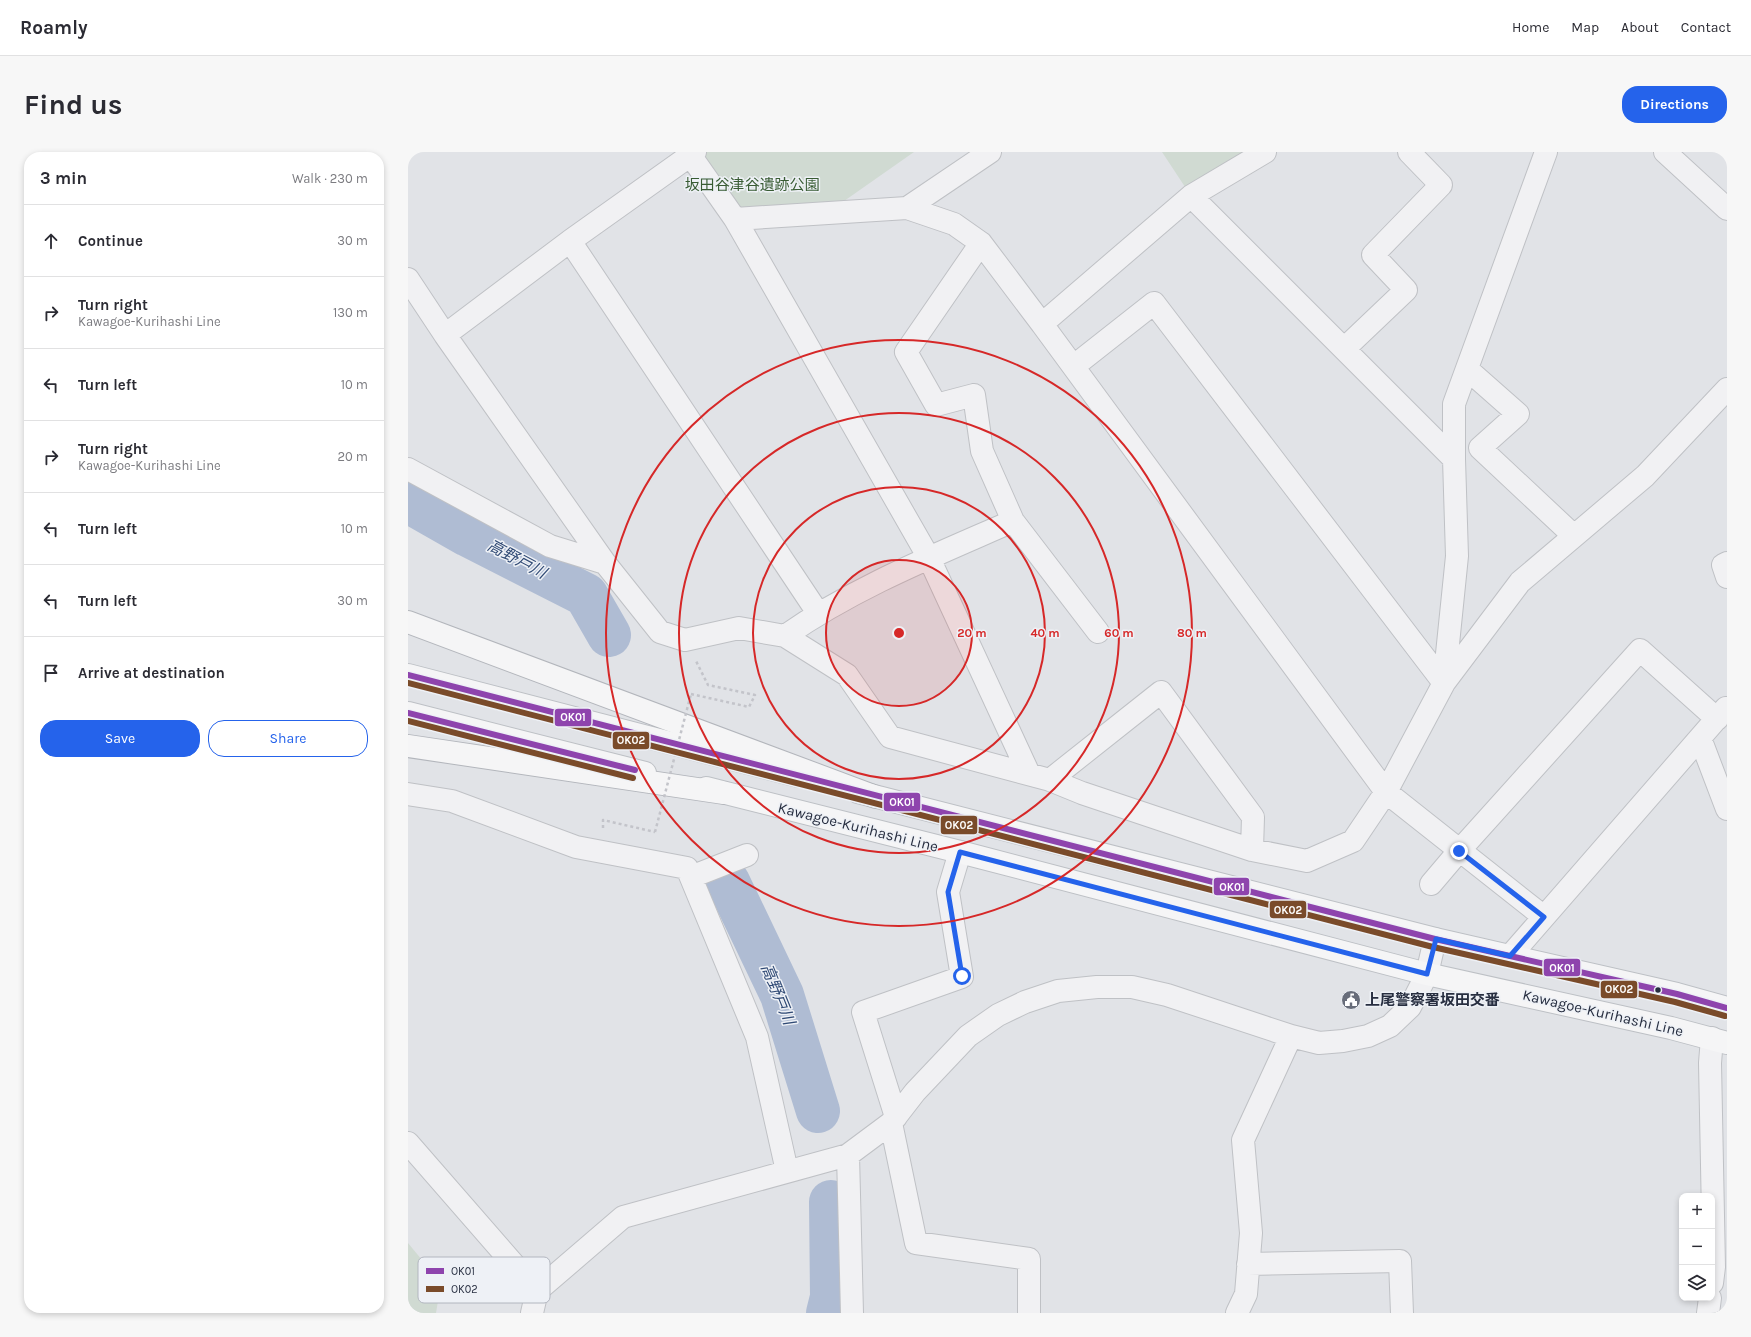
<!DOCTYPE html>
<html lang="en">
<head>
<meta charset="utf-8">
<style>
  body { margin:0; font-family:Karla,"Noto Sans JP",sans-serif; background:#f7f7f7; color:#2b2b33 }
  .controls { position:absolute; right:12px; bottom:12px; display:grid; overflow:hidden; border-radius:8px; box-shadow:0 2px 6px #0003 }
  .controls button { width:36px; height:36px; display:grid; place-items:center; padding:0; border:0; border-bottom:1px solid #e1e1e2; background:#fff; color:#2b2b33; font:20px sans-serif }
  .stop { position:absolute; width:12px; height:12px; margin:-9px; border:3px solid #2563eb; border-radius:50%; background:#fff }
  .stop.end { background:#2563eb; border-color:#fff; box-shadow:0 1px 4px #0008 }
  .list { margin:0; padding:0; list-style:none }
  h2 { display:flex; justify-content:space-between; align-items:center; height:52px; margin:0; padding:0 16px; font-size:17px }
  h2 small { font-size:13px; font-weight:400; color:#7c7c81 }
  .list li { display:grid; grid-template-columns:26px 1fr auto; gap:12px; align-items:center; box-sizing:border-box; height:72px; padding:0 16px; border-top:1px solid #e1e1e2 }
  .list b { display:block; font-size:15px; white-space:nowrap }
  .list p { margin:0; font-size:13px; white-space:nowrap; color:#7c7c81 }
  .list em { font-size:13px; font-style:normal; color:#7c7c81 }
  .actions { display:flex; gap:8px; padding:12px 16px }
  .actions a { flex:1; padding:9px 0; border:1px solid #2563eb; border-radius:16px; text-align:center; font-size:14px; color:#2563eb }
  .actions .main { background:#2563eb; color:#fff }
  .icon { flex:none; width:22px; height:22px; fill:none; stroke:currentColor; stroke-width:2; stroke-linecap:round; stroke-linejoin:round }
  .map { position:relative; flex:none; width:1319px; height:1161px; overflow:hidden; border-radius:16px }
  header { display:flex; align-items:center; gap:24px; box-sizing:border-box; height:56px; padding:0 20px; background:#fff; border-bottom:1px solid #e1e1e2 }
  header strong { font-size:19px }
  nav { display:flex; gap:22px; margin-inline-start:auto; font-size:14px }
  .intro { display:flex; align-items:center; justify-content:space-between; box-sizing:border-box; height:96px; padding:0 24px }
  h1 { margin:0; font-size:28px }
  .button { padding:10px 18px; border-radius:16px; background:#2563eb; color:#fff; font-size:14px; font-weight:700 }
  main { display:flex; gap:24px; padding:0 24px }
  aside { flex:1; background:#fff; border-radius:16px; box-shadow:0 2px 6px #0003 }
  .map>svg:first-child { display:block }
  .green { fill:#d0dad2 }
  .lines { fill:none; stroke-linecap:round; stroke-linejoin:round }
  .river { stroke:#afbcd3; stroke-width:44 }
  .minor-casing { stroke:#bfc1c5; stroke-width:24 }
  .major-casing { stroke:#bdc0c5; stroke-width:24 }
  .highway-casing { stroke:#b3b6bc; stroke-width:24 }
  .path { stroke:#c3c4ca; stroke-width:2.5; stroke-dasharray:3 3; stroke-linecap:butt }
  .minor { stroke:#f1f1f3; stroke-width:22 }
  .major { stroke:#f5f5f6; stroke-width:22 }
  .highway { stroke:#f5f5f6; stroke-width:22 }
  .path-bridge { stroke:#c3c4ca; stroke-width:2.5; stroke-dasharray:3 3; stroke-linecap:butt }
  .bus-1-casing { stroke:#eef1f6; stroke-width:9 }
  .bus-2-casing { stroke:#eef1f6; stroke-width:9 }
  .bus-1 { stroke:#8e44ad; stroke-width:6 }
  .bus-2 { stroke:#7a4b2a; stroke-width:6 }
  .route { stroke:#2563eb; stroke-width:5 }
  .ring { fill:none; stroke:#d62828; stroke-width:2 }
  .bus-dot { fill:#272e40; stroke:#eef1f6; stroke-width:1.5 }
  .labels { text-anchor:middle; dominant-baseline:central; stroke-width:3; stroke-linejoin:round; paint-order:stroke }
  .park-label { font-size:15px; fill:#395c34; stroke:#eef1f6 }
  .street-label { font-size:15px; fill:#272e40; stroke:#eef1f6 }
  .poi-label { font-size:15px; font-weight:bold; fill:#272e40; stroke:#eef1f6; text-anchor:start }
  .water-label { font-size:16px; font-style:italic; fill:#304a75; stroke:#eef1f6 }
  .key { fill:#eef1f6; stroke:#b2b6bf; stroke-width:1 }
  .key-label { font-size:11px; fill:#272e40 }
  .centre { fill:#d62828; stroke:#eef1f6; stroke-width:2 }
  .ring-label { font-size:12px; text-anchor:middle; font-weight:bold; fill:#d62828; stroke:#eef1f6; stroke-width:3; stroke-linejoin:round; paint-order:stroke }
  .line-badge { stroke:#eef1f6; stroke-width:1.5 }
  .badge-label { font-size:11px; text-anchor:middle; font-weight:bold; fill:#fff }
</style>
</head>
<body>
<header>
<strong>Roamly</strong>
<nav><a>Home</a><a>Map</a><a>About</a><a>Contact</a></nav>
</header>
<div class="intro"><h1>Find us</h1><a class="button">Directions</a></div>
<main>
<aside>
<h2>3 min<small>Walk · 230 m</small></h2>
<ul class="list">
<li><svg class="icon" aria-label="ahead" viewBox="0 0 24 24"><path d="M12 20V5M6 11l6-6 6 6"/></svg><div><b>Continue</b></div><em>30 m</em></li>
<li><svg class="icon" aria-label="right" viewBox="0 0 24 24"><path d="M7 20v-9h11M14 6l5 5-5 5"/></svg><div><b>Turn right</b><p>Kawagoe-Kurihashi Line</p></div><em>130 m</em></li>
<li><svg class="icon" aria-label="left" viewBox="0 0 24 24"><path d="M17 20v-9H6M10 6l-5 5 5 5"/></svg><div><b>Turn left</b></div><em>10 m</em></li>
<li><svg class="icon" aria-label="right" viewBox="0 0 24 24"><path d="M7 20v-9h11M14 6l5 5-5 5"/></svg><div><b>Turn right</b><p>Kawagoe-Kurihashi Line</p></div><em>20 m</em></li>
<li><svg class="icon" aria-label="left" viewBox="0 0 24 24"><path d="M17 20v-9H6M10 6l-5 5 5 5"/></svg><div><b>Turn left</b></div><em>10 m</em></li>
<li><svg class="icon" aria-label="left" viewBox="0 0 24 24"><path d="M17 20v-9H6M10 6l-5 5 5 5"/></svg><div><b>Turn left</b></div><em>30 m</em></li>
<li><svg class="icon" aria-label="arrive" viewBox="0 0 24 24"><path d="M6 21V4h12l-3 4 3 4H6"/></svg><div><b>Arrive at destination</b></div></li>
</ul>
<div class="actions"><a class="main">Save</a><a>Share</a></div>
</aside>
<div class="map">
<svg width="1319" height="1161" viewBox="0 0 1319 1161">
  <rect width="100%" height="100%" fill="#e1e3e7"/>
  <path class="green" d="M287 0H506L419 61 327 67Z
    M754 0H857L783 44Z
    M0 1091 33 1131 28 1161H0Z"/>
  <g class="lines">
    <path class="river" d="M0 349 60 383 178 443 201 483
      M320 730 374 843 410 959
      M420 1161 424 1145 423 1050"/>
    <g class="minor-casing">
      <path id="minor" d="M280 0 327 67 521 406 621 622
        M1257 0 1319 57
        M783 44 1046 307 1049 404 1036 531
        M499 56 582 0
        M327 67 499 56 546 72 573 91 634 172 783 44 857 0
        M162 89 410 461
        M0 127 37 183 197 411 252 480 277 488 331 476 377 484 439 523 482 585 642 628 674 641 844 698 899 709 945 689 978 640 1036 531 1112 430 1237 324 1319 237
        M634 172 978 640 1136 765
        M37 183 162 89 287 0
        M936 197 998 138 965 103 1033 33 1001 0
        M666 214 746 151 1036 531
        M1059 217 1110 262 1072 296 1166 384
        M1046 307V252L1138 0
        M0 317 142 394 197 411
        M605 369 690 480
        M1319 411 1315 413 1319 425
        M377 484C447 435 528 403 605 369L574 299 566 243 528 253 498 200 573 91
        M1292 586 1319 657
        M642 628 753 540 845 665 844 698
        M0 642 44 649 168 695 279 716 349 885 379 1019
        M283 725 339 703
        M1023 732 1051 699 1232 498 1309 567
        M1102 804 1318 556
        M1304 886 1302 911 1306 1115 1304 1131
        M488 965 455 860 554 825 540 740 552 700
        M483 971 508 1091 621 1107V1161
        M0 991 129 1139
        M440 1003 444 1161
        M840 1112 992 1109 994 1161
        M124 1161 129 1139 215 1065 440 1003 483 971 507 940 560 884 590 863 617 850 650 839 689 835H724L759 843 883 884 911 891 935 889 960 884 982 874 1002 855 1019 822 1027 787
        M829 1161 838 1142 843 1081 835 988 883 884
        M1300 1161 1302 1146"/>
    </g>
    <g class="major-casing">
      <path id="major" d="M0 523 390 624
        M0 561 237 621
        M298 636 552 700 1019 822 1263 876 1319 891
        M450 640 1027 787 1269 842 1319 856"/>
    </g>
    <g class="highway-casing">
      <path id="highway" d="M0 470 468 645
        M0 594 316 641"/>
    </g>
    <path class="path" d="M283 542 341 555 347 543 300 533 288 509
      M195 676V668L247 680"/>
    <use href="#minor" class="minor"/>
    <use href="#major" class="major"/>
    <use href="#highway" class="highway"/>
    <path class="path-bridge" d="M247 680 283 542"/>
    <g class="bus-1-casing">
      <path id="bus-1" d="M0 523 1027 787 1269 842 1319 856
        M0 561 227 618"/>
    </g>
    <g class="bus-2-casing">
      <path id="bus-2" d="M0 531 1025 795 1267 850 1317 864
        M0 569 225 626"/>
    </g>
    <use href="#bus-1" class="bus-1"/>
    <use href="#bus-2" class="bus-2"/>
  </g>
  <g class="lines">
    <path class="route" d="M554 824 540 740 552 700 1019 822 1028 787 1102 804 1136 765 1051 699"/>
  </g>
  <circle cx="491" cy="481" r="73" fill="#d62828" fill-opacity=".12"/>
  <g class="ring">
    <circle cx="491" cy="481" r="73"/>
    <circle cx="491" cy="481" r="146"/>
    <circle cx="491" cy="481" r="220"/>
    <circle cx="491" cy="481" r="293"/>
  </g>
  <defs>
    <g id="civic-disc" transform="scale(1)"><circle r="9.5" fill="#686d7a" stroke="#eef1f6"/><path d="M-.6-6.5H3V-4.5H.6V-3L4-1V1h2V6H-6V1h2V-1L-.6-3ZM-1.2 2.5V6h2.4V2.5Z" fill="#fff"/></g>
  </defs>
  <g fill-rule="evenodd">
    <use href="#civic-disc" x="943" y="848"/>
  </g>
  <circle class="bus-dot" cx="1250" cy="838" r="3.5"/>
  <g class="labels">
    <g class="park-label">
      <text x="344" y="33">坂田谷津谷遺跡公園</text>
    </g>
    <g class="street-label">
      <text transform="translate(450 675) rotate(14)">Kawagoe-Kurihashi Line</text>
      <text transform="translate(1195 861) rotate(13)">Kawagoe-Kurihashi Line</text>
    </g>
    <g class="poi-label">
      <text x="957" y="848">上尾警察署坂田交番</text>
    </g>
    <g class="water-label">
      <text transform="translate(109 407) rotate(28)">高野戸川</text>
      <text transform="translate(370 842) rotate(68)">高野戸川</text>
    </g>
  </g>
  <rect x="10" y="1105" width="132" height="46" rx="6" class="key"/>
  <rect x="18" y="1116" width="18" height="6" fill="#8e44ad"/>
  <rect x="18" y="1134" width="18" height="6" fill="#7a4b2a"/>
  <g class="key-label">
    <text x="43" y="1123">OK01</text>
    <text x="43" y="1141">OK02</text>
  </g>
  <circle cx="491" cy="481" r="6" class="centre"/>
  <g class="ring-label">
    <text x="564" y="485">20 m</text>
    <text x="637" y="485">40 m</text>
    <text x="711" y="485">60 m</text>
    <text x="784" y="485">80 m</text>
  </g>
  <g class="line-badge">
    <rect x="146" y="556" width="38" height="19" rx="4" fill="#8e44ad"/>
    <rect x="204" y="579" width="38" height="19" rx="4" fill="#7a4b2a"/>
    <rect x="475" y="640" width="38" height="20" rx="4" fill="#8e44ad"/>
    <rect x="532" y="663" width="38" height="20" rx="4" fill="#7a4b2a"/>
    <rect x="805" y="725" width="37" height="19" rx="4" fill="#8e44ad"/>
    <rect x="861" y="748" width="38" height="19" rx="4" fill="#7a4b2a"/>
    <rect x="1135" y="806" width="38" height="19" rx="4" fill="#8e44ad"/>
    <rect x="1192" y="828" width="38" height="19" rx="4" fill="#7a4b2a"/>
  </g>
  <g class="badge-label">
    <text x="165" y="569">OK01</text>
    <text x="223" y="592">OK02</text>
    <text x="494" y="654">OK01</text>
    <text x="551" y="677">OK02</text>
    <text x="824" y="739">OK01</text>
    <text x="880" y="762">OK02</text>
    <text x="1154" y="820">OK01</text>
    <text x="1211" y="841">OK02</text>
  </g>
</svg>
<div class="controls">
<button>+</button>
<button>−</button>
<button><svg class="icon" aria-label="layers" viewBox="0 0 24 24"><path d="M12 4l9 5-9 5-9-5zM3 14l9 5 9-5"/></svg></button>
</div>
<div class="stop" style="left:554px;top:824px"></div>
<div class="stop end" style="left:1051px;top:699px"></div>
</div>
</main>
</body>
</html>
